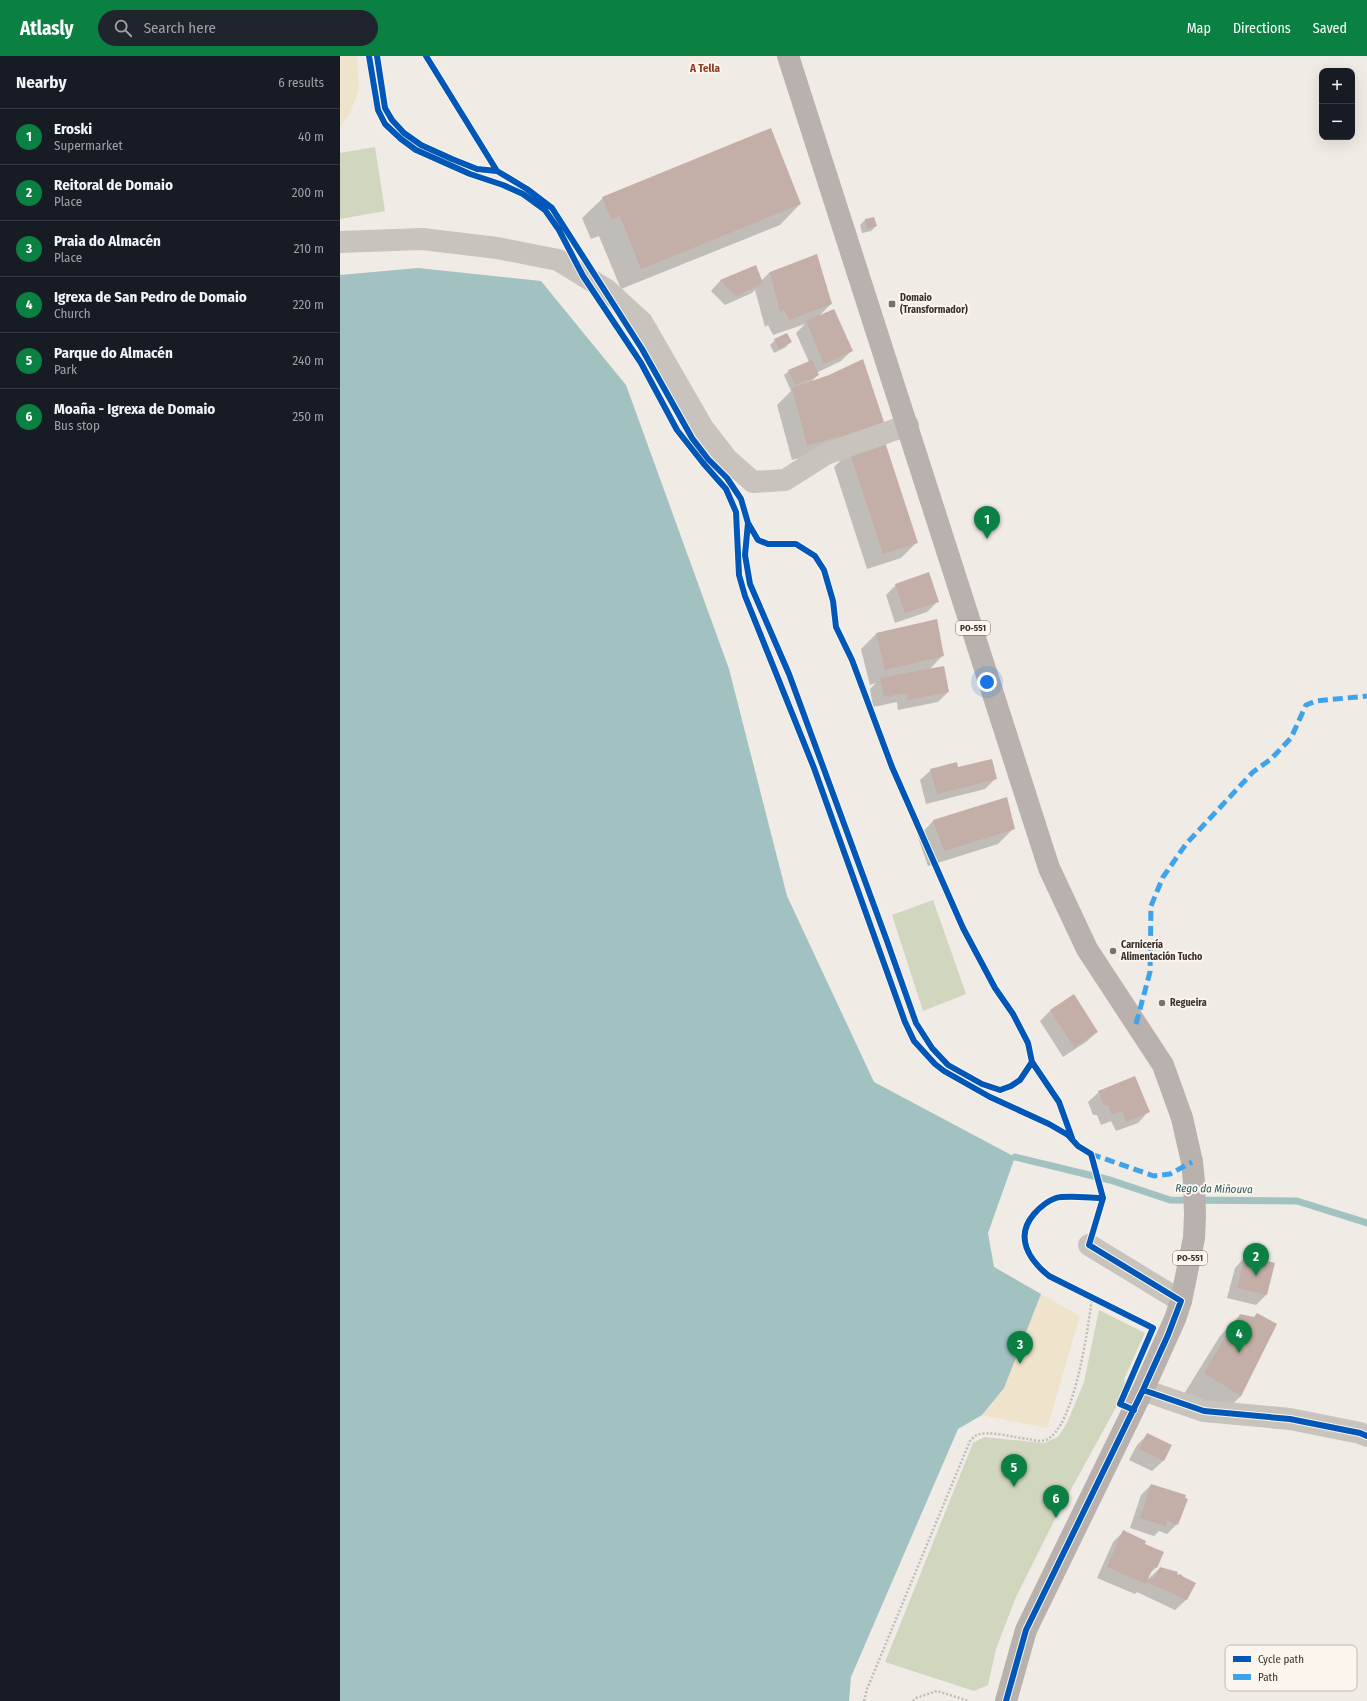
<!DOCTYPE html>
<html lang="en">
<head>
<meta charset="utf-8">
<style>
  body { margin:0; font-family:"Fira Sans Condensed",sans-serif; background:#20242c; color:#f1f3f6 }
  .controls { position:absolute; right:12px; top:12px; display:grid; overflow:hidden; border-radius:8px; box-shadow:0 4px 16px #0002 }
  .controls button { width:36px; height:36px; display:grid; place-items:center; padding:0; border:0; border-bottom:1px solid #363941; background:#171b24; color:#f1f3f6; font:20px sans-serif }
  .you { position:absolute; left:647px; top:626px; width:14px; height:14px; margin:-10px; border:3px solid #fff; border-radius:50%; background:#1a73e8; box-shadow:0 0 0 6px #1a73e833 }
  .badge { display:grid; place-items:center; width:26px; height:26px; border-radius:50%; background:#0b8043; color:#fff; font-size:13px; font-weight:700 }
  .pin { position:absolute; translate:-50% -33px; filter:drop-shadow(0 1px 2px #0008) }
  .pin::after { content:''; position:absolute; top:21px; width:14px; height:12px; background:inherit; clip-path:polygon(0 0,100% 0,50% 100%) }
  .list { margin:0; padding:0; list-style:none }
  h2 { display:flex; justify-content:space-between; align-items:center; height:52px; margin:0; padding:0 16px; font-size:17px }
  h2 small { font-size:13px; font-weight:400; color:#9ea1a6 }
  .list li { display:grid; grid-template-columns:26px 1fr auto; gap:12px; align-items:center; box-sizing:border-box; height:56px; padding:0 16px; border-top:1px solid #363941 }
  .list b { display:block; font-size:15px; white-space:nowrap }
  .list p { margin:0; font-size:13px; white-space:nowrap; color:#9ea1a6 }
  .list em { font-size:13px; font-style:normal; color:#9ea1a6 }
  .icon { flex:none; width:22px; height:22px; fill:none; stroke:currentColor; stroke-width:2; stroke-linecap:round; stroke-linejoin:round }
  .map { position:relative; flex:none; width:1027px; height:1645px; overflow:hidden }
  header { display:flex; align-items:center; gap:24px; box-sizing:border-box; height:56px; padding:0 20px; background:#0b8043; color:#fff }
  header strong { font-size:19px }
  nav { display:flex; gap:22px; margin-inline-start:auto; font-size:14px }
  .search { width:280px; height:36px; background:#20242c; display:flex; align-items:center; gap:10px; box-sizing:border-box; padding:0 14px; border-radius:22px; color:#9ea1a6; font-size:15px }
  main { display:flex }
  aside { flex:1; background:#171b24 }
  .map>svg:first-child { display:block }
  .green { fill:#d1d6bf }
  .sand { fill:#efe3cc }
  .water { fill:#a1c2c1 }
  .shadow { fill:#0003 }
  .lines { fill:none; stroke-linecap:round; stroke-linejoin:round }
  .stream { stroke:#a1c2c1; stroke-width:7 }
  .building { fill:#c3afa7 }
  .path { stroke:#c2bbb6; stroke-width:2.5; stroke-dasharray:2 2; stroke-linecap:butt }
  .minor { stroke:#c9c3be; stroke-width:22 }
  .major { stroke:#b8b1ad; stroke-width:22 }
  .quiet { stroke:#3fa3eb; stroke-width:5; stroke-dasharray:10 5; stroke-linecap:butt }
  .cycleway-casing { stroke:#fbf5ee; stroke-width:8 }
  .cycleway { stroke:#0057b8; stroke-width:6 }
  .poi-dot { fill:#7a716c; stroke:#fbf5ee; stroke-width:1.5 }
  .labels { text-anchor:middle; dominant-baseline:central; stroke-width:4; stroke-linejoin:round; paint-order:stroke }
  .shield { fill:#fbf5ee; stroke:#756b66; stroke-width:1 }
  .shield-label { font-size:9px; font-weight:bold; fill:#3b302b }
  .poi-label { font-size:10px; font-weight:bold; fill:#3b302b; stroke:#fbf5ee; text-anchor:start }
  .neighbourhood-label { font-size:11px; font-weight:bold; fill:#8c3b22; stroke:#fbf5ee }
  .water-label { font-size:11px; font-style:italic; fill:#1f5a5e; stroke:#fbf5ee }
  .key { fill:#fbf5ee; stroke:#c1bab4; stroke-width:1 }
  .key-label { font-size:11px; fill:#3b302b }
</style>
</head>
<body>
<header>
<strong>Atlasly</strong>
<div class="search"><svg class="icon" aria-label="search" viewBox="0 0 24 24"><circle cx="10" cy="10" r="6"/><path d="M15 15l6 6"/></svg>Search here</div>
<nav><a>Map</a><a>Directions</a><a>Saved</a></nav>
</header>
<main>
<aside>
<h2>Nearby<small>6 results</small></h2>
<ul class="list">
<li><span class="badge">1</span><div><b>Eroski</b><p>Supermarket</p></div><em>40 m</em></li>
<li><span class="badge">2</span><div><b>Reitoral de Domaio</b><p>Place</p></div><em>200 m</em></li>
<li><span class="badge">3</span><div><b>Praia do Almacén</b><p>Place</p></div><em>210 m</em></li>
<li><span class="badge">4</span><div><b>Igrexa de San Pedro de Domaio</b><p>Church</p></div><em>220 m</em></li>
<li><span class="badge">5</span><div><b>Parque do Almacén</b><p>Park</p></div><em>240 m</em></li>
<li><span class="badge">6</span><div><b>Moaña - Igrexa de Domaio</b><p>Bus stop</p></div><em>250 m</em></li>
</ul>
</aside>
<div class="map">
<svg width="1027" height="1645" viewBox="0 0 1027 1645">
  <rect width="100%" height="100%" fill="#f0ebe5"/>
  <path class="green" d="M35 91 45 155 0 163V97Z
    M593 844 626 938 583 955 552 859Z
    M759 1254 805 1277 784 1323 786 1333 716 1461 676 1541 656 1593 648 1629 634 1635 545 1606 633 1387 644 1381 704 1387 718 1381 727 1367 744 1326Z"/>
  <path class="sand" d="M0 0H17L19 33 10 57 0 71Z
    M654 1211 740 1260 707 1372 625 1356Z"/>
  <path class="water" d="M78 212 201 225 286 329 389 613 447 840 534 1026 675 1101 648 1177 654 1211 701 1238 664 1332 642 1359 618 1373 511 1621 509 1645H0V219Z"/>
  <path class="shadow" d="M263 142 460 148 440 169 281 233 259 180 251 183 242 162Z
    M534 162 536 170 531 175 522 177 520 169 525 164Z
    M430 216 491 248 479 260 511 295 501 305 476 317 478 319 470 327 528 384 452 404 437 349 451 335 444 319 449 315 469 306 456 277 465 268 433 279 428 269 425 271 415 234 412 237 385 249 371 235 381 224 421 225Z
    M435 284 450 286 446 291 434 297 430 289Z
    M510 395 577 486 561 502 527 513 494 411Z
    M556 529 598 545 587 556 555 567 546 539Z
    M536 578 603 599 589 614 608 636 598 646 558 654 557 646 533 651 530 633 536 627 530 629 521 593Z
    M618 712 656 722 645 733 586 748 580 724 591 714Z
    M593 765 674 772 658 788 588 810 578 781Z
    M711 954 757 976 746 986 723 1001 700 965Z
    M759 1036 808 1056 798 1067 776 1075 771 1065 761 1069 757 1059H753L748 1046Z
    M905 1201 926 1239 916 1249 887 1242 895 1212Z
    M900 1259 936 1269 901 1340 880 1360 844 1338 880 1280Z
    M807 1379 830 1390 823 1405 812 1415 789 1404 797 1389Z
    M811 1429 837 1468 827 1478 819 1475 814 1480 790 1472 801 1439Z
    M783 1476 804 1488 817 1511 809 1518 806 1525 820 1512 855 1527 846 1544 835 1554 797 1536 795 1538 757 1522 773 1486Z"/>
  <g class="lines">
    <path class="stream" d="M675 1101 770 1124 830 1144 957 1145 1027 1167"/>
  </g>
  <path class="building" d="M431 72 461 148 301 213 280 160 271 163 262 141Z
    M534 161 537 170 527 173 525 163Z
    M477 198 492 248 449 264 444 254 440 256 430 216Z
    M416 209 423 227 396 240 380 224Z
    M494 253 513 295 484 308 466 265Z
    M447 277 452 286 439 293 434 283Z
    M523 303 545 369 467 389 452 332 489 319Z
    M472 304 479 319 455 329 448 314Z
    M544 383 578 487 543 498 509 394Z
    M589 516 599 546 565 557 555 528Z
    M597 563 604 600 545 614 536 577Z
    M604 610 609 636 568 644 567 637 544 641 540 622Z
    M652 703 657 723 597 738 590 713 617 706 618 711Z
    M667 741 675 773 604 795 593 764Z
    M734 938 758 976 734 991 710 954Z
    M795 1020 810 1056 786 1066 782 1055 772 1059 768 1049H764L758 1035Z
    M905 1200 935 1207 927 1239 897 1232Z
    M917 1257 937 1268 901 1340 864 1317 888 1277H890L900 1258 914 1261Z
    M807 1377 832 1389 824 1405 799 1393Z
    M811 1428 846 1439 845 1442 848 1443 838 1469 827 1464 826 1470 800 1462Z
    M783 1474 806 1485 805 1488 824 1496 817 1512 814 1510 808 1523H814L820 1511 838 1516 837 1518 838 1519 839 1518 842 1519V1520L856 1527 847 1544 807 1526 806 1528 767 1511Z"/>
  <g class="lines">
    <path class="path" d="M29 0C32 19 33 52 45 68 57 83 75 93 92 101 105 107 117 114 131 119 174 134 199 137 223 182
      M386 434 396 456 399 519 405 540 474 712 565 966 574 985 595 1008 604 1015 650 1041 709 1068 728 1079 738 1090 751 1098 763 1142C752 1142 726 1139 716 1142 707 1145 701 1150 694 1158 674 1181 689 1204 709 1220L808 1270
      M604 1015 608 1009
      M524 1645 527 1633 630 1385C632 1383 634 1380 637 1379 647 1374 676 1382 688 1383 693 1384 701 1386 706 1384 735 1371 748 1271 752 1242
      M573 1645 576 1642 597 1635 629 1645"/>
    <path class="minor" d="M0 186 82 183 157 192 218 204 267 234 302 266 363 372 387 403 413 426 445 424 486 398 568 369
      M749 1189 841 1245
      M803 1334 864 1355 950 1363 1020 1377 1027 1380"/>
    <path class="major" d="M448 0 709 812 747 893 823 1009 842 1062 852 1106 854 1126 855 1159 854 1182 841 1245 835 1263 803 1334 686 1574 666 1645"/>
    <path class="quiet" d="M796 968 810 916 811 850 823 821 846 788 913 716 931 703 951 682 966 649 976 645 1027 640
      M751 1098 814 1120 830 1118 852 1106"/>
    <g class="cycleway-casing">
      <path id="cycleway" d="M29 0 38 54 45 68 61 83 76 94 130 118 163 129 183 138 205 154 219 174 243 220 301 307 337 374 363 407 386 433 396 456 399 519 405 540 474 712 565 966 574 985 595 1008 604 1015 650 1041 709 1068 728 1079 738 1090 751 1098 763 1142 749 1189 841 1245 828 1279 803 1334 686 1574 666 1645
        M37 0 45 52 52 64 64 77 81 89 112 103 137 113 157 115
        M86 0 157 115 187 133 212 152 302 293 352 382 368 403 387 422 401 443 408 467 418 484 428 488H456L475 500 484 514 493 545 496 571 512 604 552 711 623 872 655 932 673 958 688 987 692 1006 719 1046 732 1082
        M408 467 405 499 410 528 449 618 547 885 576 967 592 992 608 1009 642 1028 660 1034 671 1030 680 1024 692 1006
        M763 1142C752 1142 726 1139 716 1142 707 1145 701 1150 694 1158 674 1181 689 1204 709 1220L813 1272 780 1348 794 1354
        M803 1334 864 1355 950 1363 1020 1377 1027 1380"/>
    </g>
    <use href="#cycleway" class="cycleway"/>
  </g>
  <g class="poi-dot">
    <rect x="548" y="244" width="8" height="8" rx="2"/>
    <circle cx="773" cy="895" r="4"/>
    <circle cx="822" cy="947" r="4"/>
  </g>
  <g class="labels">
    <g class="shield">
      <rect x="616" y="565" width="34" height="14" rx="3"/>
      <rect x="833" y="1195" width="34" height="14" rx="3"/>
    </g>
    <g class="shield-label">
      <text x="633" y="572">PO-551</text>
      <text x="850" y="1202">PO-551</text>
    </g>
    <g class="poi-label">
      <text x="560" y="242">Domaio<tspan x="560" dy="12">(Transformador)</tspan></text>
      <text x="781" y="889">Carnicería<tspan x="781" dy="12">Alimentación Tucho</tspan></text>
      <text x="830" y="947">Regueira</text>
    </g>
    <g class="neighbourhood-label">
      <text x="365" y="12">A Tella</text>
    </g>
    <g class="water-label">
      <text transform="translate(874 1133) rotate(1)">Rego da Miñouva</text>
    </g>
  </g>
  <rect x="885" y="1589" width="132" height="46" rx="6" class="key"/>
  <rect x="893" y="1600" width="18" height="6" fill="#0057b8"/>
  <rect x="893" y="1618" width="18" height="6" fill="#3fa3eb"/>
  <g class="key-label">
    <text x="918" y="1607">Cycle path</text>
    <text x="918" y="1625">Path</text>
  </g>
</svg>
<div class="controls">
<button>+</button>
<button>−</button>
</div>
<div class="you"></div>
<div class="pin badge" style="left:647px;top:483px">1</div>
<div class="pin badge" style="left:916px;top:1220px">2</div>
<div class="pin badge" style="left:680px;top:1308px">3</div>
<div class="pin badge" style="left:899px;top:1297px">4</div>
<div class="pin badge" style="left:674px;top:1431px">5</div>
<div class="pin badge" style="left:716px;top:1462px">6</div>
</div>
</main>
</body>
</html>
